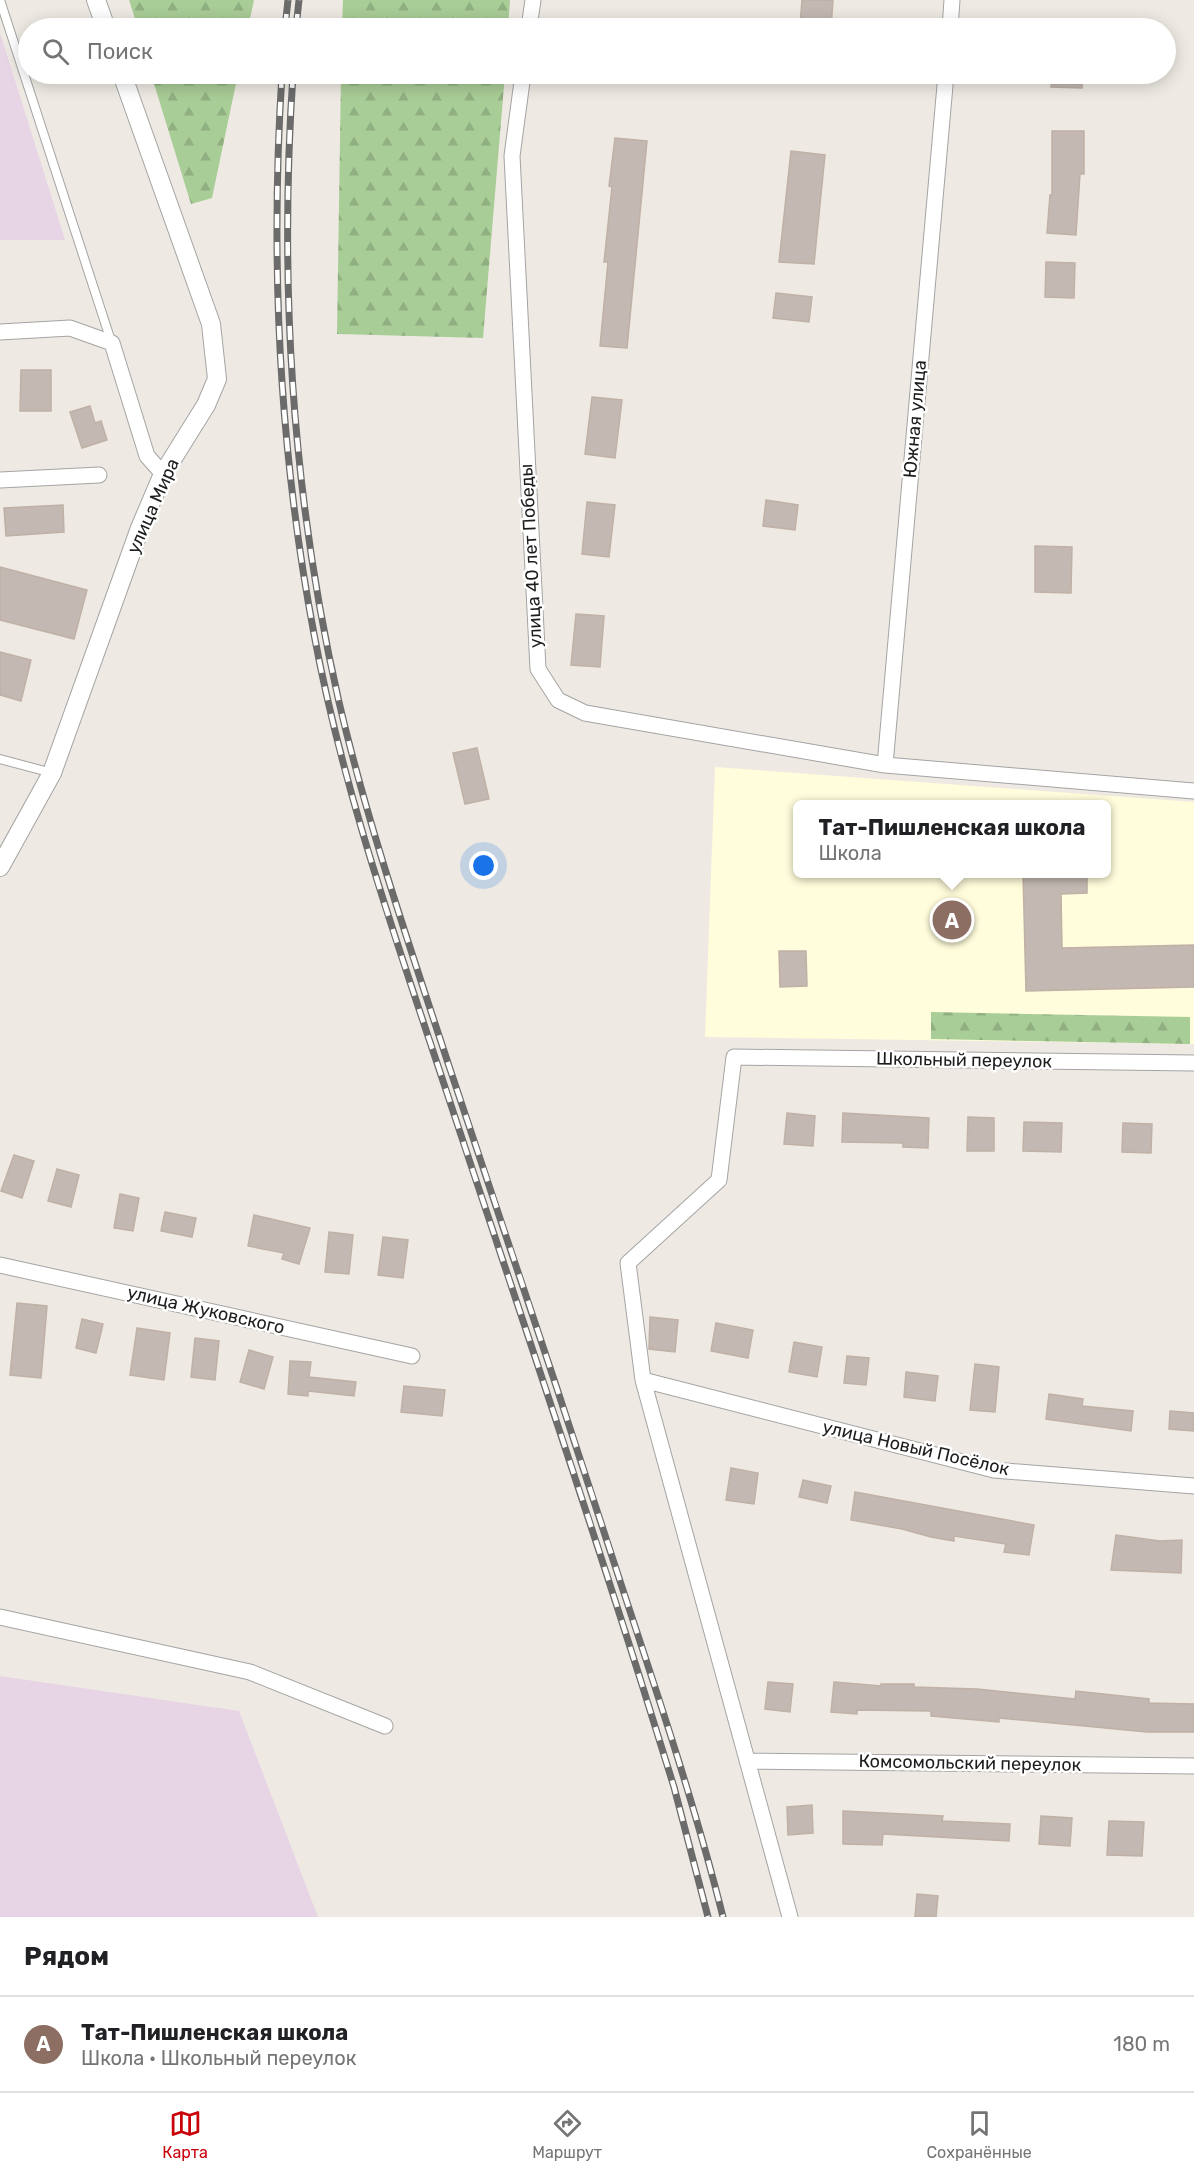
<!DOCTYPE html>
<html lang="ru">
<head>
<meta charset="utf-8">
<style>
  body { margin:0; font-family:Rubik,sans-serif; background:#f2f2f2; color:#202124 }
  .you { position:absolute; left:484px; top:866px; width:21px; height:21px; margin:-15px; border:4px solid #fff; border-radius:50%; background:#1a73e8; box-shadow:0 0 0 9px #1a73e833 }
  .badge { display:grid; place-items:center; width:39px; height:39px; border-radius:50%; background:#c90109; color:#fff; font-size:20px; font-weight:700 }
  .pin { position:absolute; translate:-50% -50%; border:3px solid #fff; box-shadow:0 2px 6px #0006 }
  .popup { position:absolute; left:793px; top:800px; width:318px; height:78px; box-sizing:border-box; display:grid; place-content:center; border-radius:9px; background:#fff; filter:drop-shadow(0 2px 4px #0005); font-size:20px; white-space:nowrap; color:#757577 }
  .popup b { font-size:22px; color:#202124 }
  .popup::after { content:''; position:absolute; left:50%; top:100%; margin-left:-12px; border:12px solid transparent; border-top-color:#fff }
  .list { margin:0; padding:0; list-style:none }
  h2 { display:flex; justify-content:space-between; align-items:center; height:78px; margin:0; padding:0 24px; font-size:26px }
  h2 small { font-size:20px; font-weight:400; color:#757577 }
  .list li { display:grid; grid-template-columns:39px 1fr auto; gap:18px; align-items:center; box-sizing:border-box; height:96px; padding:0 24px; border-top:2px solid #e0e0e0 }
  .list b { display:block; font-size:22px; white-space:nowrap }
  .list p { margin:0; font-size:20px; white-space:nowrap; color:#757577 }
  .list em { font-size:20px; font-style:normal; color:#757577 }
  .icon { flex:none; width:33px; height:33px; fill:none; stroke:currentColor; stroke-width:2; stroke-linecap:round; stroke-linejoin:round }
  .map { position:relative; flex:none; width:1194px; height:1917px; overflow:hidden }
  .search { position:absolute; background:#fff; box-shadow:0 3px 15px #0003; left:18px; right:18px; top:18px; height:66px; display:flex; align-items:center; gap:15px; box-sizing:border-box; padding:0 21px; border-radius:33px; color:#757577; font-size:22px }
  .sheet { height:174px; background:#fff }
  nav { display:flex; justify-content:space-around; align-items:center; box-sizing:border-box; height:84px; border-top:2px solid #e0e0e0; background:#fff; font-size:16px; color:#757577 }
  nav a { display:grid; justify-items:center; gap:3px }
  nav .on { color:#c90109 }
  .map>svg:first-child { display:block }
  .industrial { fill:#e7d4e5 }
  .education { fill:#fffddb; fill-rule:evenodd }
  .forest { fill:url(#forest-firs) }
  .building { fill:#c3b9b2; stroke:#c0b0a5; stroke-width:1.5 }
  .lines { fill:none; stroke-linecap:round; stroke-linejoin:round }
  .service-casing { stroke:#a4a4a4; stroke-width:10 }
  .minor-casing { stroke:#a4a4a4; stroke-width:17 }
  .tertiary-casing { stroke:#a4a4a4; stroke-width:20 }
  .service { stroke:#fff; stroke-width:8 }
  .minor { stroke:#fff; stroke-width:15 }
  .tertiary { stroke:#fff; stroke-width:18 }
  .rail-casing { stroke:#6b6b6b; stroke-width:7 }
  .rail { stroke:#fff; stroke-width:4.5; stroke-dasharray:14; stroke-linecap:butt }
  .labels { text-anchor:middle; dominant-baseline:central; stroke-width:5; stroke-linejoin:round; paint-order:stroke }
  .street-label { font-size:18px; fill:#1d1d1d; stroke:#fff }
</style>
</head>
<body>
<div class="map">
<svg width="1194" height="1917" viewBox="0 0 1194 1917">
  <defs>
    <pattern id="forest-firs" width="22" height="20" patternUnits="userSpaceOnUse" patternTransform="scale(1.5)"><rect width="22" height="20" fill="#a9cd97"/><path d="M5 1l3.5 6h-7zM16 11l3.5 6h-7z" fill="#91b082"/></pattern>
  </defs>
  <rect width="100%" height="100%" fill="#eeeae3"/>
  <path class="industrial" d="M0 33 18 90 65 240H0Z
    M0 1676 239 1711 318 1917H0Z"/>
  <path class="education" d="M715 767 1194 802V1044L705 1037ZM798 804H1106V874H798Z"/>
  <path class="forest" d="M129 0H254L248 28H138Z
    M343 0H510L508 28H342Z
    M151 74H238L212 198 191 204Z
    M341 74H505L483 338 337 334Z
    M931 1012 1190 1017V1044L931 1039Z"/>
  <path class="building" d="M802 0H833L831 28 800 25Z
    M1052 74H1083L1082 88 1051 87Z
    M1052 131H1084V174H1080L1076 235 1047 233 1050 195H1052Z
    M615 138 647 141 627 348 600 346 608 262H604L612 187 609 186Z
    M791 151 825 155 814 264 779 262Z
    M1046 262 1075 263 1074 298 1045 297Z
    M776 293 812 297 809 322 773 318Z
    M21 370H51V411H20Z
    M592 397 622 400 615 458 585 454Z
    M90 406 95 423 101 421 107 440 82 448 70 412Z
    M766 500 798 505 795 530 763 526Z
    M587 502 615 505 609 557 582 554Z
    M63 505 64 532 6 536 4 508Z
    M1035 546 1072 547 1071 593 1035 592Z
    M0 567 87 590 74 639 0 620Z
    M576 614 604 616 600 667 571 665Z
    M0 652 31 660 21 701 0 695Z
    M477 748 489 799 465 804 453 753Z
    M1023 873H1087V893L1061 894 1062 948 1194 945V987L1026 991Z
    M779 951H806L807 986 780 987Z
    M787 1113 815 1116 813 1146 784 1144Z
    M843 1113 929 1118 928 1148 903 1147V1143L842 1142Z
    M968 1117 994 1118V1151H967Z
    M1024 1122 1062 1123 1061 1152 1023 1151Z
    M1123 1123 1152 1124 1151 1153 1122 1152Z
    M14 1155 34 1161 22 1198 1 1191Z
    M57 1169 79 1175 71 1207 48 1201Z
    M120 1194 139 1198 133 1231 114 1228Z
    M165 1212 196 1218 192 1237 161 1231Z
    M254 1215 310 1228 299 1264 282 1259 284 1253 248 1246Z
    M329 1232 353 1235 349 1274 325 1272Z
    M383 1237 408 1240 403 1278 378 1275Z
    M17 1303 47 1306 41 1378 10 1375Z
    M650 1317 678 1320 675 1352 649 1349Z
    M82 1319 103 1324 96 1353 76 1348Z
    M716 1323 753 1330 748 1358 711 1351Z
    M137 1328 170 1333 164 1380 130 1375Z
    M195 1338 219 1341 215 1380 191 1377Z
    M794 1342 822 1347 817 1377 789 1372Z
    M249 1350 273 1357 264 1389 240 1382Z
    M847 1356 869 1358 866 1385 844 1383Z
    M290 1361 311 1362 309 1377 356 1382 354 1396 308 1391V1396L288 1394Z
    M975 1364 999 1367 995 1412 970 1410Z
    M906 1372 938 1376 935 1401 904 1397Z
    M404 1386 445 1390 442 1416 401 1412Z
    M1049 1394 1083 1399 1082 1406 1133 1411 1131 1431 1046 1419Z
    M1170 1411 1194 1413V1431L1169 1429Z
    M731 1468 758 1473 754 1504 726 1500Z
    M803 1480 831 1486 827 1503 799 1497Z
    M855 1492 1034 1525 1029 1555 1004 1552 1006 1544 954 1536V1541L931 1537 902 1529 851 1520Z
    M1116 1535 1160 1541 1182 1540 1181 1573 1111 1570Z
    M768 1682 793 1684 790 1712 765 1709Z
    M834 1682 881 1686V1684H914V1687L977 1689 1075 1699 1076 1691 1149 1699V1703L1194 1704V1732H1147L999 1718V1722L931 1716V1711L857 1710V1714L831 1712Z
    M812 1805 813 1833 788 1835 787 1807Z
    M843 1811 943 1816 942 1821 1010 1824 1009 1841 883 1834 882 1845 843 1844Z
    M1041 1816 1072 1818 1070 1846 1039 1844Z
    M1109 1821 1144 1822 1142 1856 1107 1855Z
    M917 1894 938 1896 936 1917H915Z"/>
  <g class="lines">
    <g class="service-casing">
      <path id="service" d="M0 0 111 341
        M0 759 52 773"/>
    </g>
    <g class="minor-casing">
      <path id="minor" d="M529 28 533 0
        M950 28 952 0
        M523 74 512 156 538 669 558 700 585 713 885 765 1194 791
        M0 332 70 328 112 343 147 456 163 474
        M0 480 99 475
        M885 765 946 74
        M0 1265 412 1356
        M643 1380 994 1470 1194 1486
        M0 1617 250 1672 385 1726
        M747 1761 1194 1766
        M790 1917 643 1380 628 1263 719 1180 734 1057 1194 1063"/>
    </g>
    <g class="tertiary-casing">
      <path id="tertiary" d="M96 0 106 28
        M0 867 52 773 140 528 163 474 206 405 217 379 211 324 122 74"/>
    </g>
    <use href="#service" class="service"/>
    <use href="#minor" class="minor"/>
    <use href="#tertiary" class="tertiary"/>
    <g class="rail-casing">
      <path id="rail" d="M285 28 288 0
        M296 28 299 0
        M282 74C270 261 279 449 314 634 343 791 397 942 447 1093 513 1292 581 1491 644 1691L674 1787 708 1917
        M293 74C279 284 292 496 339 702 368 826 410 947 450 1069 508 1241 566 1414 622 1587 658 1696 695 1805 723 1917"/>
    </g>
    <use href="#rail" class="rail"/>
  </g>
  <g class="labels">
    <g class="street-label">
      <text transform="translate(915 419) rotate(-85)">Южная улица</text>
      <text transform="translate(153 506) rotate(-66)">улица Мира</text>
      <text transform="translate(531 556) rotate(-93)">улица 40 лет Победы</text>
      <text transform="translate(964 1060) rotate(1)">Школьный переулок</text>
      <text transform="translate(206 1310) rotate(13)">улица Жуковского</text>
      <text transform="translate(916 1448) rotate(13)">улица Новый Посёлок</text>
      <text transform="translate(970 1763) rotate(1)">Комсомольский переулок</text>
    </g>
  </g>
</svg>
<div class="you"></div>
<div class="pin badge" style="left:952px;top:920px;background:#8d6e63">A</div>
<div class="popup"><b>Тат-Пишленская школа</b>Школа</div>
<div class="search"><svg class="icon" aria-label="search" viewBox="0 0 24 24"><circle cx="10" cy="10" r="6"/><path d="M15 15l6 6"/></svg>Поиск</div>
</div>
<section class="sheet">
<h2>Рядом<small></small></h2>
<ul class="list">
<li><span class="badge" style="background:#8d6e63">A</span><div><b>Тат-Пишленская школа</b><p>Школа · Школьный переулок</p></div><em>180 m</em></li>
</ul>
</section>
<nav>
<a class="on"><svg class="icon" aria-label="map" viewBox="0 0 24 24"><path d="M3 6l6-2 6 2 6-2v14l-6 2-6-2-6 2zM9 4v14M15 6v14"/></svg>Карта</a>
<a><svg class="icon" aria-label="directions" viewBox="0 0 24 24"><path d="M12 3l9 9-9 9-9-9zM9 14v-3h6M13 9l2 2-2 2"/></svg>Маршрут</a>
<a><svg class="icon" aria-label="saved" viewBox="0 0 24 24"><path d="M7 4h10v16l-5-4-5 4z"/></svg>Сохранённые</a>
</nav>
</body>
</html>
